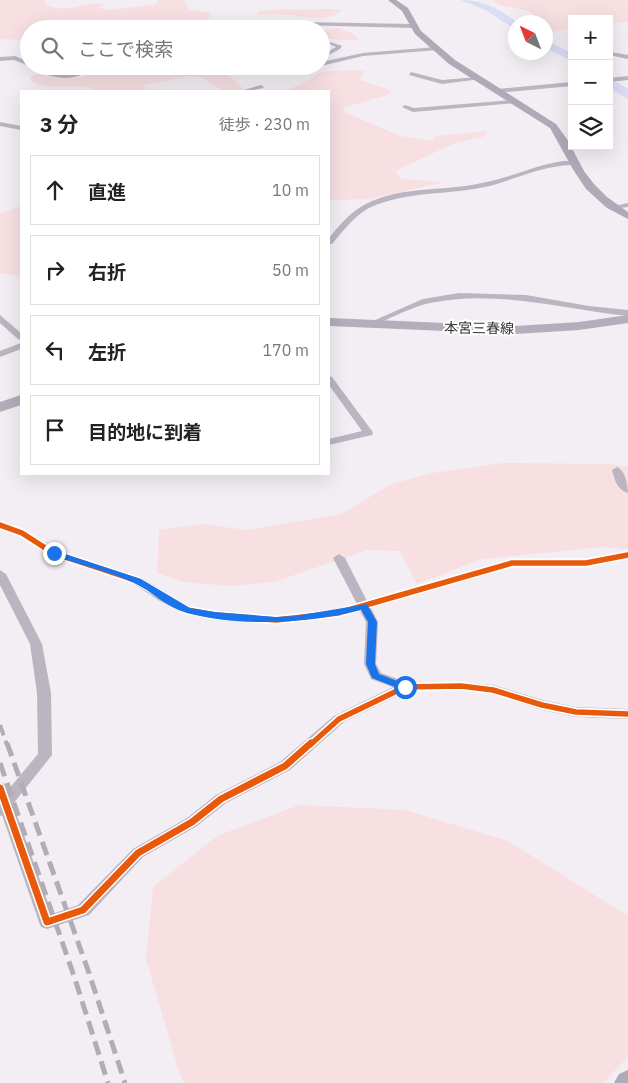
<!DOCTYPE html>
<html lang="ja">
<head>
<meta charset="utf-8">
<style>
  body { margin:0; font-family:"IBM Plex Sans","Noto Sans JP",sans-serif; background:#f6f6f6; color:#222 }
  .controls { position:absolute; right:15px; top:15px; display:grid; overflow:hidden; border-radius:0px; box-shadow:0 5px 20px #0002 }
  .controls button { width:45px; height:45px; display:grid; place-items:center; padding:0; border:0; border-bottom:1px solid #e0e0e0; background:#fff; color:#222; font:25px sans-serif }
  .compass { position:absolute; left:508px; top:15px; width:45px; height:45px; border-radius:50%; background:#fff; box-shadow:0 5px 20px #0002; rotate:318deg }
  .stop { position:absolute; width:15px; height:15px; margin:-11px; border:4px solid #1a73e8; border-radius:50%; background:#fff }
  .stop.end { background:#1a73e8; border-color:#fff; box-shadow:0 1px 5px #0008 }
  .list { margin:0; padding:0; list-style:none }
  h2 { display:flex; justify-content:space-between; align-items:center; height:65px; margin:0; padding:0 20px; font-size:21px }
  h2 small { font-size:16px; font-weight:400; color:#767676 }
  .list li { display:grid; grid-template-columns:32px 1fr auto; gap:15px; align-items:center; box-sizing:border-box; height:70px; margin:0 10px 10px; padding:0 10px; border:1px solid #e0e0e0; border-radius:0px }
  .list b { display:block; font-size:19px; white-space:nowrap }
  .list em { font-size:16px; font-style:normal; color:#767676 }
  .icon { flex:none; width:28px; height:28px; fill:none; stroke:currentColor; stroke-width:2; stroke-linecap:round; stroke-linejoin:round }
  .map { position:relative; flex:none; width:628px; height:1083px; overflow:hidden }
  .search { position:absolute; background:#fff; box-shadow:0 5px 20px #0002; left:20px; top:20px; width:310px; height:55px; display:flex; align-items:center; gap:12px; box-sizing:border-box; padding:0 18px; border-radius:28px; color:#767676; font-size:19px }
  .panel { position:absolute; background:#fff; box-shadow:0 5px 20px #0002; left:20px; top:90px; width:310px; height:385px; border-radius:0px }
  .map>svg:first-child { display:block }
  .green { fill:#f7dfe2 }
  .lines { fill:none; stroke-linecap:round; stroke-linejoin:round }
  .river { fill:#dbdcf6; fill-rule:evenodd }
  .street { fill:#bbb5c2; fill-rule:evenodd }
  .secondary { fill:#b0a9b8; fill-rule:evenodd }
  .primary { fill:#b3adbc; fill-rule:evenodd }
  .rail-far1 { stroke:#b1adb3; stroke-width:4; stroke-dasharray:11 5.5; stroke-linecap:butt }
  .rail { stroke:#b1adb3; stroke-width:5; stroke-dasharray:14 7; stroke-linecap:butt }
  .cycleway-far1-casing { stroke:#fff; stroke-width:9 }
  .cycleway-casing { stroke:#fff; stroke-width:10 }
  .cycleway-far1 { stroke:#e8590c; stroke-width:5.5 }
  .cycleway { stroke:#e8590c; stroke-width:7 }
  .route { fill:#1a73e8 }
  .labels { text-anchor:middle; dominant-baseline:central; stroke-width:4; stroke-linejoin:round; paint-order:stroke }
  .far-street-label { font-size:14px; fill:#333033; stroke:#fff }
</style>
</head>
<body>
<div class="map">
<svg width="628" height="1083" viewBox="0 0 628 1083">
  <rect width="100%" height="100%" fill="#f3eef3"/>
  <path class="green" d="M0 0H46L44 2 46 5C71 15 83 0 107 4L98 8 109 10 153 5 158 3 157 0H185L188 9 211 14 209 18 192 26V29H29V40L0 39Z
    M493 0H628V22L609 24V19H572V28L546 33V22H521L534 15C522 5 503 11 493 0Z
    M330 9 342 10C327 24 306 16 288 15 277 14 266 15 256 15L260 11 269 10Z
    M339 28 355 35 358 40H346L321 38V30Z
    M104 66H187L189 68C214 64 230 73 245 91H219V88L200 77 189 76 145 85 143 88C166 92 189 88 212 91H96C76 81 52 93 31 81L30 77 39 74 58 79 77 78 91 74Z
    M345 70 365 71 360 80 387 89 391 94 345 107 342 111 400 136 431 141 436 136 487 131 486 136 455 143 395 171 400 179 445 182 369 199 329 200V91H285L304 83 321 72Z
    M21 206V277L0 273V214Z
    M503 463 609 464 628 467V549L601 547 482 559 417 584 400 551 367 550 274 582 229 586 183 582 157 573 159 530 202 524 246 530 342 514 391 484 433 473Z
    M299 805 405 810 508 841 628 916V1057L603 1083H184L178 1069 146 959 153 887 217 836Z"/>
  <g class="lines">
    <path class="river" d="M461 0C484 0 498 9 517 22L516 30 487 11Z
      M546 41 572 53V61L546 48Z
      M609 78 628 89V99L609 88Z"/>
    <path class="street" d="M300 22 413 24 416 26 413 28 298 25Z
      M330 42 342 46 340 49 321 59V56L336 47 330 44Z
      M436 47 438 50 363 56 321 66V62L363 53Z
      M611 52 628 55V59L609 55Z
      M0 57 15 56 29 62V66L14 60 0 61Z
      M30 66H37L55 74 80 72 83 74C67 82 44 77 30 66Z
      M307 66H316L298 73 262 72 259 70 262 68 298 69Z
      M411 72 442 80 478 77 481 79 442 84 409 75Z
      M628 76V80L609 82V78Z
      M572 82V86L497 93 494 91 497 89Z
      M261 85 264 87 263 88 250 91H240Z
      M514 100 516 101V103L413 112 402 107 405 105 414 108Z
      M0 122 21 126V130L0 126Z
      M563 161H574L577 163 574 165C542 165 515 180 485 187 447 195 407 191 371 207 355 215 343 231 332 244H329V238C338 227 347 216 359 208 394 185 443 192 482 183 510 178 535 165 563 161Z
      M628 203V207L613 209 609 207Z
      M459 293 526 295 589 306 628 310V316C563 309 496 289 430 303 411 307 391 318 373 326H367L366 324 423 299Z
      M0 315 21 333V340L18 339 0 323Z
      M21 343V349L0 357V351Z
      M329 376 332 377 372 431 373 433 372 435 329 445V439L362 431 329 385Z
      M617 467C625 470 628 485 628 493 617 490 615 480 612 470Z
      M0 522 26 531 57 551 142 578 190 607 215 611 276 616 338 609 357 604 333 558 339 554 345 558 367 601 512 559H586L628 552V558L586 567H512L371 608 378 622 376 664 381 673 406 682H461L493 685 543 700 576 707 628 709V719L576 717 542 710 492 694 461 690 407 691 344 722 290 770 226 803 197 826 143 857 89 915 47 929 41 927 39 922 2 815 0 816V783L5 784 8 790 38 754 37 693 30 644 0 585V570L6 574 42 644 51 693 52 755 13 804 52 914 78 905 133 849 187 818 216 795 280 762 334 716 393 687 371 679 364 664 366 622 360 611 338 617 276 624 215 619 187 614 160 601 134 584 49 555 18 535 0 529Z"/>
    <path class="secondary" d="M388 0H396L408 8 421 31 455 60 556 124 567 139 584 171 594 184 607 197 628 212V219L607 208 586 189 574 171 550 128 449 64 415 34 402 11Z
      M628 1070V1083H614L619 1074Z"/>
    <path class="primary" d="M628 315V323L579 330 515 334 329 326V318L515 326 579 322Z
      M21 395V405L0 412V402Z"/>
    <path class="rail-far1" d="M0 725 7 745"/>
    <path class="rail" d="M7 743 89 973 125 1083
      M0 763 75 979 108 1083"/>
    <g class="cycleway-far1-casing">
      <path id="cycleway-far1" d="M0 525 22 533 53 553 138 581 187 610 215 615 276 620 338 613 512 563H586L628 555
        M310 745 339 719 405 687 461 686 493 690 542 705 576 712 628 714"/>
    </g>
    <g class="cycleway-casing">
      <path id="cycleway" d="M0 788 47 922 83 910 138 853 192 822 221 799 285 766 311 743"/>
    </g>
    <use href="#cycleway-far1" class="cycleway-far1"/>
    <use href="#cycleway" class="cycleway"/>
  </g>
  <path class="route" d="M51 551H56L141 579 190 608 215 612 276 617 295 616 367 604 377 622 375 664 379 674 408 685 410 687 405 691 372 678 366 664 368 622 361 610C306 624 242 627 187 613 167 608 152 591 134 583 108 571 78 564 51 555Z"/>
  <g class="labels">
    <g class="far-street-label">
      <text transform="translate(479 328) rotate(1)">本宮三春線</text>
    </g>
  </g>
</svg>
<div class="controls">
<button>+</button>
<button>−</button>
<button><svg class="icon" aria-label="layers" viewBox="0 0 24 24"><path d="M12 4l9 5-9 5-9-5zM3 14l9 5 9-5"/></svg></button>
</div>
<svg class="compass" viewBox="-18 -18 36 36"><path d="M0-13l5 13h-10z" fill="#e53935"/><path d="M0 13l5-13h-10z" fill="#767676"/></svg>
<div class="stop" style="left:405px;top:687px"></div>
<div class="stop end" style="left:54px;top:553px"></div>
<div class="search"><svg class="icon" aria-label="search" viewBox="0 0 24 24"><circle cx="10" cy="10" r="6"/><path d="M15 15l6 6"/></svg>ここで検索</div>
<section class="panel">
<h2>3 分<small>徒歩 · 230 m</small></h2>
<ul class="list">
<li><svg class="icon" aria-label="ahead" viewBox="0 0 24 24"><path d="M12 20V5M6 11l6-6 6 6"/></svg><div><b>直進</b></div><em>10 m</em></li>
<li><svg class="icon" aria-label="right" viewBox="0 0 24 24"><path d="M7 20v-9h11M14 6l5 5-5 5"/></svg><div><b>右折</b></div><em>50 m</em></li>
<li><svg class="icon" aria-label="left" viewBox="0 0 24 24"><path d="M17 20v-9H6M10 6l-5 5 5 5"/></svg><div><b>左折</b></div><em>170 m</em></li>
<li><svg class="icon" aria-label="arrive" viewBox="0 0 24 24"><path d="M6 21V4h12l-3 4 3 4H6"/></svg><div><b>目的地に到着</b></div></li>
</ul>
</section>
</div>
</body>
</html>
